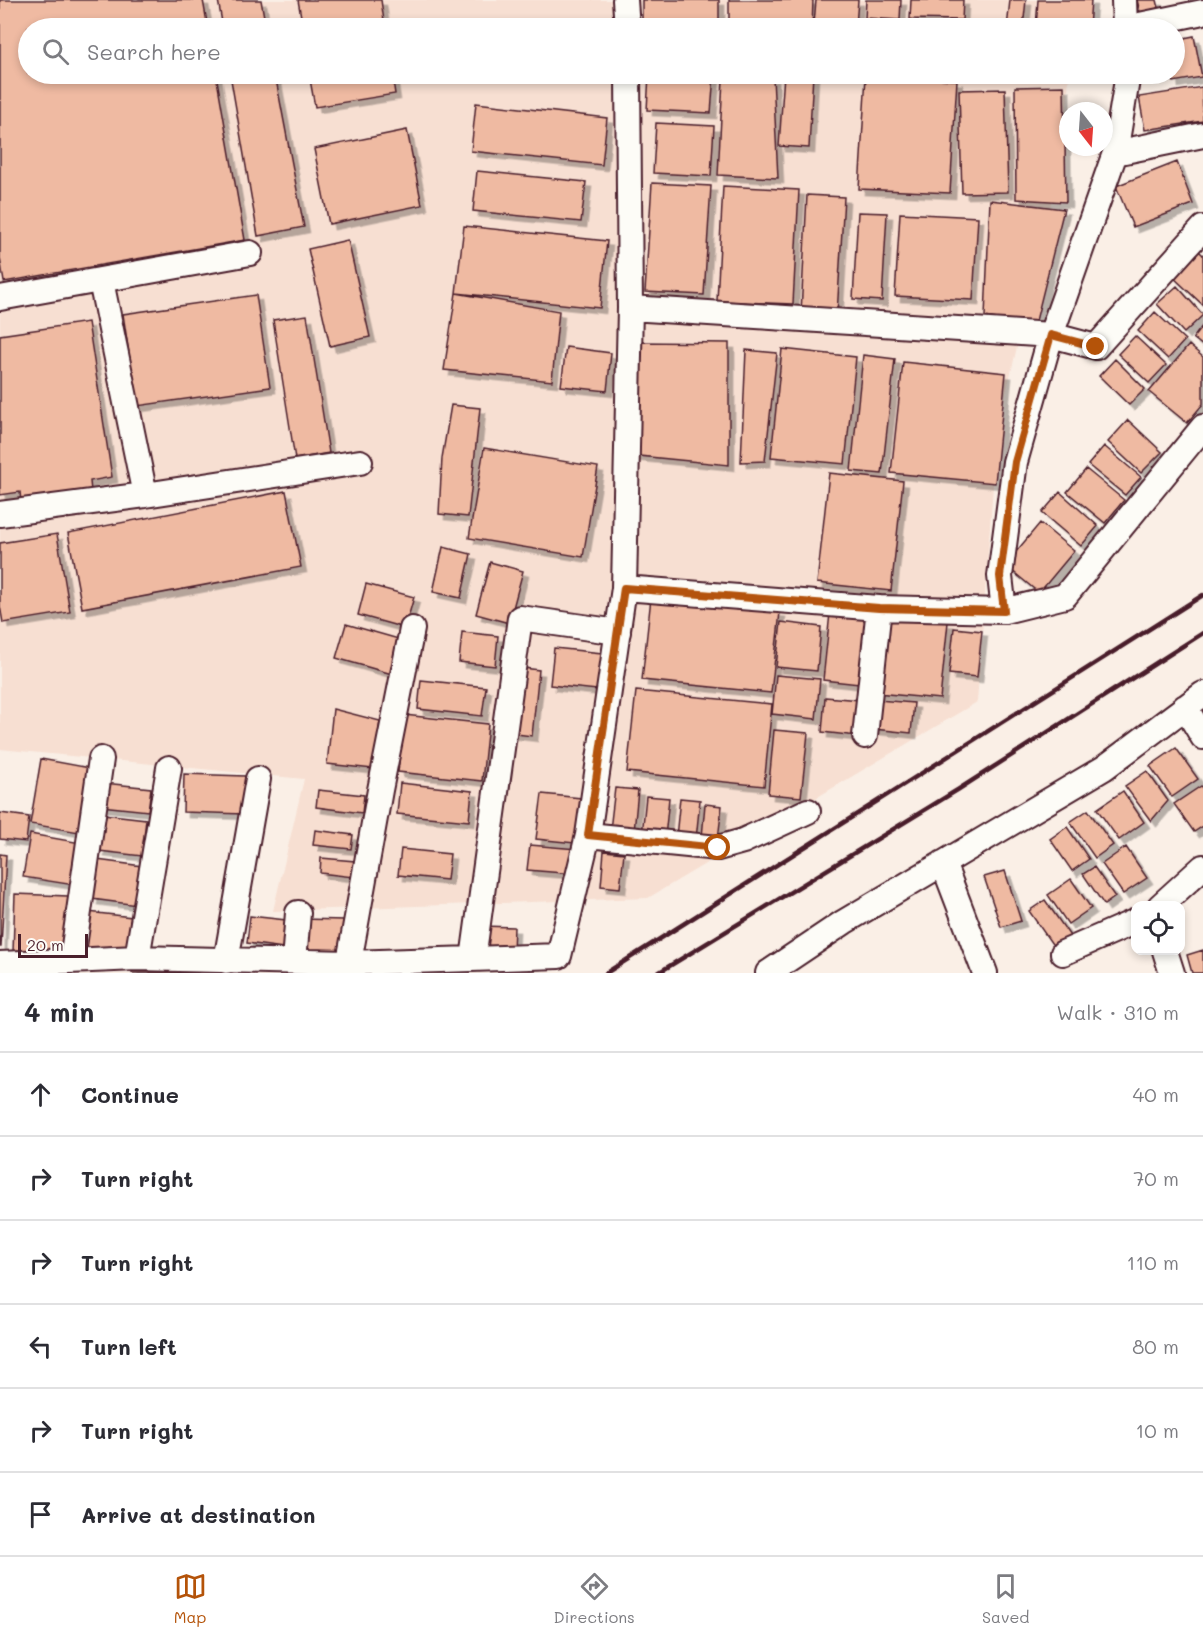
<!DOCTYPE html>
<html lang="en">
<head>
<meta charset="utf-8">
<style>
  body { margin:0; font-family:Mali,sans-serif; background:#f7f7f7; color:#2b2b33 }
  .controls { position:absolute; right:18px; bottom:18px; display:grid; overflow:hidden; border-radius:12px; box-shadow:0 3px 9px #0003 }
  .controls button { width:54px; height:54px; display:grid; place-items:center; padding:0; border:0; border-bottom:2px solid #e1e1e2; background:#fff; color:#2b2b33; font:30px sans-serif }
  .compass { position:absolute; left:1059px; top:102px; width:54px; height:54px; border-radius:50%; background:#fff; box-shadow:0 3px 9px #0003; rotate:163deg }
  .scale { position:absolute; left:18px; bottom:15px; width:70px; box-sizing:border-box; padding-left:6px; border:3px solid #4a1f2b; border-top:0; font-size:16px; line-height:21px; white-space:nowrap; color:#4a1f2b; -webkit-text-stroke:4px #fdfcf7; paint-order:stroke }
  .stop { position:absolute; width:18px; height:18px; margin:-14px; border:4px solid #b45309; border-radius:50%; background:#fff }
  .stop.end { background:#b45309; border-color:#fff; box-shadow:0 2px 6px #0008 }
  .list { margin:0; padding:0; list-style:none }
  h2 { display:flex; justify-content:space-between; align-items:center; height:78px; margin:0; padding:0 24px; font-size:26px }
  h2 small { font-size:20px; font-weight:400; color:#7c7c81 }
  .list li { display:grid; grid-template-columns:39px 1fr auto; gap:18px; align-items:center; box-sizing:border-box; height:84px; padding:0 24px; border-top:2px solid #e1e1e2 }
  .list b { display:block; font-size:22px; white-space:nowrap }
  .list em { font-size:20px; font-style:normal; color:#7c7c81 }
  .icon { flex:none; width:33px; height:33px; fill:none; stroke:currentColor; stroke-width:2; stroke-linecap:round; stroke-linejoin:round }
  .map { position:relative; flex:none; width:1203px; height:973px; overflow:hidden }
  .search { position:absolute; background:#fff; box-shadow:0 3px 9px #0003; left:18px; right:18px; top:18px; height:66px; display:flex; align-items:center; gap:15px; box-sizing:border-box; padding:0 21px; border-radius:33px; color:#7c7c81; font-size:22px }
  .sheet { height:582px; background:#fff }
  nav { display:flex; justify-content:space-around; align-items:center; box-sizing:border-box; height:84px; border-top:2px solid #e1e1e2; background:#fff; font-size:16px; color:#7c7c81 }
  nav a { display:grid; justify-items:center; gap:3px }
  nav .on { color:#b45309 }
  .map>svg:first-child { display:block }
  .built { fill:#f7dfd2 }
  .building { fill:#efbaa2; stroke:#4a1f2b; stroke-width:1.5; filter:url(#shadow) }
  .lines { fill:none; stroke-linecap:round; stroke-linejoin:round }
  .minor-casing { stroke:#4a1f2b; stroke-width:28 }
  .minor { stroke:#fdfcf7; stroke-width:24 }
  .rail { stroke:#4a1f2b; stroke-width:4.5 }
  .route { stroke:#b45309; stroke-width:8 }
</style>
</head>
<body>
<div class="map">
<svg width="1203" height="973" viewBox="0 0 1203 973">
  <defs>
    <filter id="shadow"><feDropShadow dx="5.5" dy="5.5" stdDeviation="0" flood-color="#0004"/></filter>
  </defs>
  <rect width="100%" height="100%" fill="#faefe6"/>
  <filter id="ink" filterUnits="userSpaceOnUse"><feTurbulence type="fractalNoise" baseFrequency=".0167" numOctaves="2"/><feDisplacementMap in="SourceGraphic" scale="12" xChannelSelector="R" yChannelSelector="G"/><feConvolveMatrix kernelMatrix="1 2 1 2 8 2 1 2 1" color-interpolation-filters="sRGB"/></filter>
  <g filter="url(#ink)">
    <path class="built" d="M0 0H1072L1071 28H28V74H1069L1065 143 997 432 977 702 648 898 273 911 304 779 0 749Z"/>
    <path class="building" d="M0 0H203L208 28H28V74H216L245 240 4 282 0 258Z
      M218 0H261L266 28H223Z
      M298 0H381L385 28H303Z
      M642 0H719V25L642 24Z
      M729 0H813L812 28 729 27Z
      M816 0H858L856 26 814 24Z
      M866 0H901L900 20 865 18Z
      M911 0H963L962 20 910 19Z
      M1010 0H1026L1023 28H1007Z
      M1038 0H1091L1089 28H1036Z
      M1137 0H1157L1159 8 1140 12Z
      M1194 36 1202 77 1173 82 1172 74H1174V40Z
      M230 74H275L304 227 258 236Z
      M309 74H392L395 94 315 107Z
      M649 74H714L711 113 647 110Z
      M784 74H813L809 148 779 146Z
      M866 76 957 80 950 193 859 189Z
      M773 77 778 178 718 175 723 79Z
      M1064 86 1066 202 1016 199 1015 87Z
      M1202 87 1203 121 1145 130 1139 97Z
      M1005 89 1008 192 962 193 959 90Z
      M476 103 607 118 602 165 471 151Z
      M656 123 714 126 711 176 653 173Z
      M407 130 422 205 329 224 314 149Z
      M1177 162 1193 204 1133 227 1116 186Z
      M477 171 586 182 581 222 473 211Z
      M652 183 711 186 704 295 645 292Z
      M723 186 799 190 793 304 717 301Z
      M807 195 844 197 837 315 801 313Z
      M990 200 1064 209 1035 325 985 317Z
      M858 212 887 213 882 301 853 299Z
      M900 213 978 217 973 300 895 296Z
      M464 226 607 241 600 308 456 293Z
      M348 240 370 337 330 346 308 249Z
      M1198 250 1203 255V305L1173 277Z
      M1177 286 1203 315 1184 333 1157 304Z
      M456 293 559 311 552 381 444 370Z
      M256 295 270 387 137 406 123 314Z
      M1155 312 1185 340 1168 359 1138 331Z
      M307 315 329 453 295 459 273 320Z
      M88 322 112 477 90 481 91 491 21 502 20 492 0 495V335Z
      M1203 325V346L1193 338Z
      M1135 336 1166 365 1149 383 1118 354Z
      M640 342 729 343V465L629 455Z
      M1189 345 1203 357V404L1187 423 1149 392Z
      M566 347 611 353 607 391 561 386Z
      M782 349 856 357 845 464 771 457Z
      M746 350 777 353 765 461 741 462Z
      M863 355 895 359 882 474 851 471Z
      M1115 359 1145 389 1129 405 1099 376Z
      M903 362 1006 373 995 483 891 473Z
      M451 405 480 408 468 517 439 514 442 458Z
      M1128 420 1162 452 1141 473 1108 442Z
      M1104 446 1141 477 1125 495 1088 465Z
      M484 448 598 467 583 557 469 538Z
      M1086 469 1124 500 1105 523 1067 492Z
      M829 473 903 481 891 591 817 583Z
      M286 491 301 567 82 608 68 533Z
      M1060 492 1098 526 1081 546 1042 513Z
      M1040 523 1074 551 1039 593 1005 565Z
      M57 534 70 612 3 623 0 606V543Z
      M443 547 471 554 461 598 433 592Z
      M490 562 523 571 509 623 476 614Z
      M366 584 414 597 405 628 358 615Z
      M651 598 780 612 771 693 642 680Z
      M830 613 866 617 859 684 823 680Z
      M885 616 948 622 940 699 877 693Z
      M781 622 821 627 817 671 776 667Z
      M346 624 402 640 392 674 336 658Z
      M954 628 982 631 977 677 949 674Z
      M462 632 498 636 495 666 459 662Z
      M554 648 602 653 597 690 550 685Z
      M515 667 539 670 532 736 508 733Z
      M776 675 820 679 816 719 772 714Z
      M421 680 486 687 482 716 418 709Z
      M636 691 772 704 764 786 627 772Z
      M825 697 860 700 857 736 822 732Z
      M878 700 914 703 911 733 874 729Z
      M333 709 380 721 373 769 327 764Z
      M404 715 488 724 482 781 398 772Z
      M774 730 808 733 801 797 768 794Z
      M1176 748 1198 779 1172 797 1150 766Z
      M41 759 90 768 79 832 30 824Z
      M1147 771 1168 801 1151 821 1125 786Z
      M184 774 245 776 243 814 183 812Z
      M104 783 151 788 148 811 101 806Z
      M400 783 472 791 469 821 397 814Z
      M1201 786 1203 789V826L1194 832 1174 804Z
      M615 788 638 790 634 832 610 830Z
      M318 790 364 795 362 813 316 807Z
      M1123 791 1144 822 1119 840 1097 809Z
      M542 794 581 798 575 843 536 839Z
      M646 796 669 798 665 837 642 835Z
      M680 798 700 800 696 839 676 837Z
      M705 804 722 806 718 839 702 837Z
      M1088 810 1113 845 1095 858 1070 822Z
      M0 813 29 817 26 842 0 839Z
      M103 814 146 819 142 856 99 851Z
      M1067 827 1089 859 1072 871 1050 839Z
      M315 830 353 835 351 849 313 845Z
      M30 834 81 843 74 885 23 877Z
      M530 845 577 849 575 874 527 870Z
      M1126 847 1147 878 1123 894 1102 864Z
      M401 849 450 854 447 880 398 875Z
      M604 851 624 853 620 888 601 886Z
      M0 854 6 855 1 947H0Z
      M321 858 355 861 353 877 320 873Z
      M97 860 142 866 137 905 92 899Z
      M1094 867 1115 897 1104 905 1083 874Z
      M1005 871 1021 921 1001 927 984 877Z
      M1071 879 1091 908 1068 924 1048 895Z
      M15 894 68 896 67 953 13 952Z
      M1045 900 1070 936 1054 947 1029 911Z
      M88 912 132 917 127 954 84 949Z
      M250 916 295 921 291 949 247 943Z
      M301 919 344 920 342 955 297 953Z
      M482 926 514 927 513 952 481 951Z
      M1203 950V973H1192L1187 955Z
      M134 961 198 972V973H132Z"/>
    <g class="lines">
      <g class="minor-casing">
        <path id="minor" d="M625 0 627 28
          M1124 0 1125 28
          M1125 28 1203 12
          M1128 74 1115 153 1051 335 1015 462 1000 576 1004 611 1065 596 1203 427
          M1115 153 1203 135
          M0 298 250 253
          M630 308 1051 335 1096 347 1203 228
          M145 495 360 462
          M0 514 145 495 101 281
          M624 588 879 608 1004 611
          M1185 707 1203 737
          M865 736 879 608
          M588 835 718 848 743 841 808 811
          M943 863 985 973
          M1160 906 1203 867
          M1165 951 1172 973
          M1063 953 1136 921
          M137 958 169 768
          M473 959 520 618 618 632
          M72 960 101 759
          M226 961 258 779
          M294 961 298 913
          M0 964 137 958 349 963 559 956 588 835 624 588 630 308 628 74
          M347 973 380 790 412 629
          M768 973 844 922 1104 768 1203 694"/>
      </g>
      <use href="#minor" class="minor"/>
      <path class="rail" d="M606 973 1203 595
        M658 973 959 789 1203 633"/>
    </g>
  </g>
  <g class="lines" filter="url(#ink)">
    <path class="route" d="M718 848 588 835 624 588 879 608 1004 611 1000 576 1015 462 1051 335 1096 347"/>
  </g>
</svg>
<div class="controls">
<button><svg class="icon" aria-label="locate" viewBox="0 0 24 24"><circle cx="12" cy="12" r="6"/><path d="M12 2v4M12 18v4M2 12h4M18 12h4"/></svg></button>
</div>
<svg class="compass" viewBox="-18 -18 36 36"><path d="M0-13l5 13h-10z" fill="#e53935"/><path d="M0 13l5-13h-10z" fill="#7c7c81"/></svg>
<div class="scale">20 m</div>
<div class="stop" style="left:718px;top:848px"></div>
<div class="stop end" style="left:1096px;top:347px"></div>
<div class="search"><svg class="icon" aria-label="search" viewBox="0 0 24 24"><circle cx="10" cy="10" r="6"/><path d="M15 15l6 6"/></svg>Search here</div>
</div>
<section class="sheet">
<h2>4 min<small>Walk · 310 m</small></h2>
<ul class="list">
<li><svg class="icon" aria-label="ahead" viewBox="0 0 24 24"><path d="M12 20V5M6 11l6-6 6 6"/></svg><div><b>Continue</b></div><em>40 m</em></li>
<li><svg class="icon" aria-label="right" viewBox="0 0 24 24"><path d="M7 20v-9h11M14 6l5 5-5 5"/></svg><div><b>Turn right</b></div><em>70 m</em></li>
<li><svg class="icon" aria-label="right" viewBox="0 0 24 24"><path d="M7 20v-9h11M14 6l5 5-5 5"/></svg><div><b>Turn right</b></div><em>110 m</em></li>
<li><svg class="icon" aria-label="left" viewBox="0 0 24 24"><path d="M17 20v-9H6M10 6l-5 5 5 5"/></svg><div><b>Turn left</b></div><em>80 m</em></li>
<li><svg class="icon" aria-label="right" viewBox="0 0 24 24"><path d="M7 20v-9h11M14 6l5 5-5 5"/></svg><div><b>Turn right</b></div><em>10 m</em></li>
<li><svg class="icon" aria-label="arrive" viewBox="0 0 24 24"><path d="M6 21V4h12l-3 4 3 4H6"/></svg><div><b>Arrive at destination</b></div></li>
</ul>
</section>
<nav>
<a class="on"><svg class="icon" aria-label="map" viewBox="0 0 24 24"><path d="M3 6l6-2 6 2 6-2v14l-6 2-6-2-6 2zM9 4v14M15 6v14"/></svg>Map</a>
<a><svg class="icon" aria-label="directions" viewBox="0 0 24 24"><path d="M12 3l9 9-9 9-9-9zM9 14v-3h6M13 9l2 2-2 2"/></svg>Directions</a>
<a><svg class="icon" aria-label="saved" viewBox="0 0 24 24"><path d="M7 4h10v16l-5-4-5 4z"/></svg>Saved</a>
</nav>
</body>
</html>
